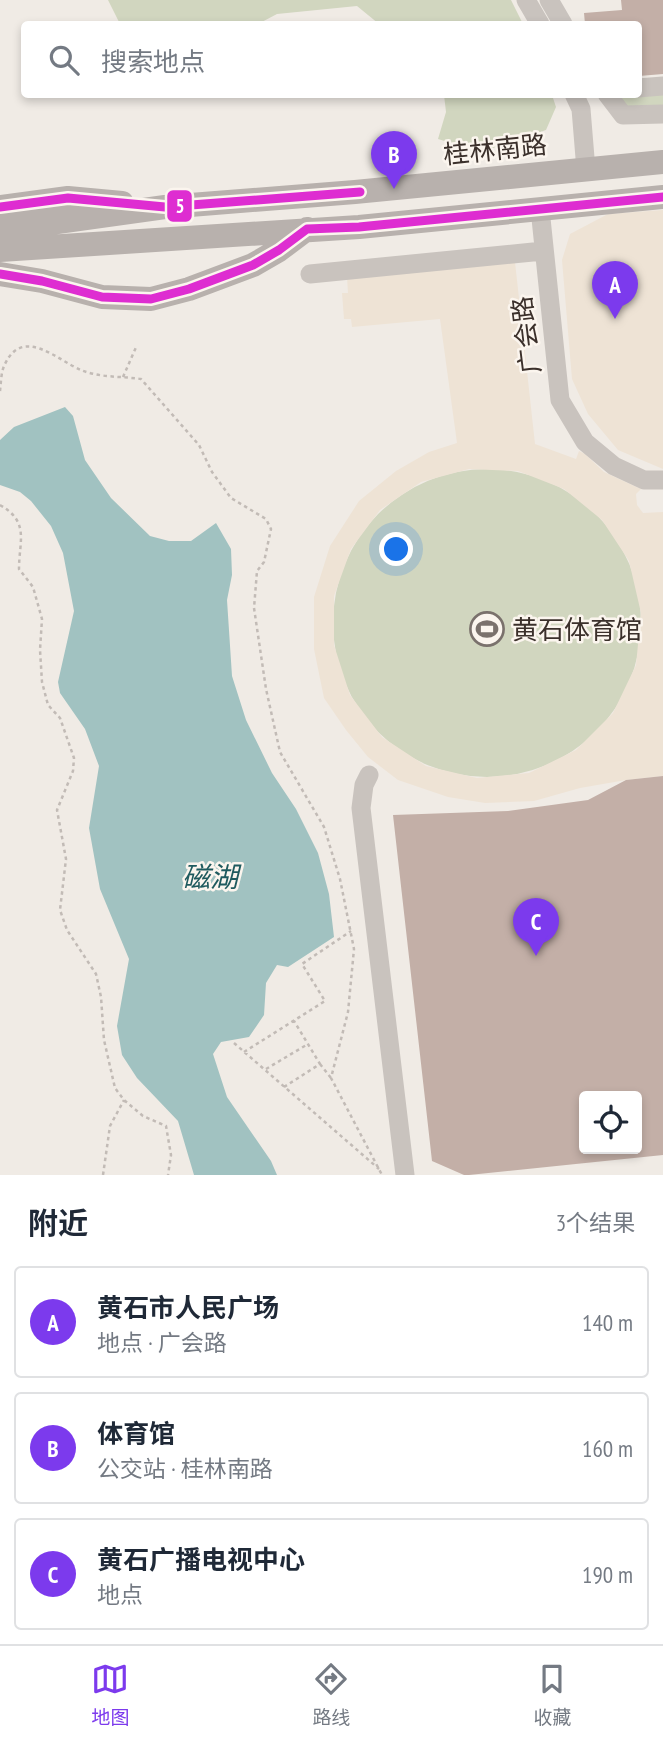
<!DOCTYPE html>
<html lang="zh">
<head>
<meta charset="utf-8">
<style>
  body { margin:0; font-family:"PT Sans Narrow","Noto Sans SC",sans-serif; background:#f2f2f3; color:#1f2937 }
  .controls { position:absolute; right:21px; bottom:21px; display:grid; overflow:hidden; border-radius:7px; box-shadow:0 4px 10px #0003 }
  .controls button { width:63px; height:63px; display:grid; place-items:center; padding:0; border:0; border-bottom:2px solid #e0e1e3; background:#fff; color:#1f2937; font:35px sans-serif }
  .you { position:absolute; left:397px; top:550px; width:24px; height:24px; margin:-18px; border:5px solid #fff; border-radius:50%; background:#1a73e8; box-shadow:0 0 0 10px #1a73e833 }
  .badge { display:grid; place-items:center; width:46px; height:46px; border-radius:50%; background:#7c3aed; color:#fff; font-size:23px; font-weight:700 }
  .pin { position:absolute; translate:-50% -58px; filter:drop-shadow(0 2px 4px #0008) }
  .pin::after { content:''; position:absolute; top:37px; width:24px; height:21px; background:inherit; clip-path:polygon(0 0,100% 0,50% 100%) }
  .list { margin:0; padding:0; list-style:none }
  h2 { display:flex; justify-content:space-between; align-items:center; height:91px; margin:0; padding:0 28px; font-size:30px }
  h2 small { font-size:23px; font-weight:400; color:#747a83 }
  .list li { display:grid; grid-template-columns:46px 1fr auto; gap:21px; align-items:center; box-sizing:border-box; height:112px; margin:0 14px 14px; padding:0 14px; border:2px solid #e0e1e3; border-radius:7px }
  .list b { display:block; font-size:26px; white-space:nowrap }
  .list p { margin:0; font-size:23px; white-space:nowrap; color:#747a83 }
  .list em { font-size:23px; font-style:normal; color:#747a83 }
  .icon { flex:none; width:38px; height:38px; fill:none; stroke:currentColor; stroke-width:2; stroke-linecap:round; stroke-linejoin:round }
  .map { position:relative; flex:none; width:663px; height:1175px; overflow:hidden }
  .search { position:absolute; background:#fff; box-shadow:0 4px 10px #0003; left:21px; right:21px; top:21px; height:77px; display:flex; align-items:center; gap:18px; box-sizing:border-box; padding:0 24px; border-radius:7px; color:#747a83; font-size:26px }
  .sheet { height:469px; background:#fff }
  nav { display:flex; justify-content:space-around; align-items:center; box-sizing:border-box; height:98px; border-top:2px solid #e0e1e3; background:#fff; font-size:19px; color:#747a83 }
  nav a { display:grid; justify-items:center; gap:4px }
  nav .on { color:#7c3aed }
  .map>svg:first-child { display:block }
  .green { fill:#d1d6bf }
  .plaza { fill:#eee3d5; fill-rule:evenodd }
  .water { fill:#a1c2c1 }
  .building { fill:#c3afa7; fill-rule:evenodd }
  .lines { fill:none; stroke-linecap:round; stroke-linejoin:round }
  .path { stroke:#c2bbb6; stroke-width:2.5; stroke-dasharray:3.5 3.5; stroke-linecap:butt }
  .minor { stroke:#c9c3be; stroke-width:19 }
  .major { stroke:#b8b1ad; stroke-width:24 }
  .bus-1-casing { stroke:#fbf5ee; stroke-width:14 }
  .bus-1 { stroke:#de2dd1; stroke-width:9 }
  .labels { text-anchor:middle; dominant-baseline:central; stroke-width:5; stroke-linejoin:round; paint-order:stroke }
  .street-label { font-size:26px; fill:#3b302b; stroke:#fbf5ee }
  .poi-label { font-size:26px; fill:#3b302b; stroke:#fbf5ee; text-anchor:start }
  .water-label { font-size:28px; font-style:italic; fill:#1f5a5e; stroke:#fbf5ee }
  .line-badge { stroke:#fbf5ee; stroke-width:2.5 }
  .badge-label { font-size:19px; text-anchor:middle; font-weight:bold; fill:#fff }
</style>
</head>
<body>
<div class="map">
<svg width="663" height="1175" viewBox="0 0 663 1175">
  <rect width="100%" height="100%" fill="#f0ebe5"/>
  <path class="green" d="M108 0H511L523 24H379L357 6 277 14 258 24H120Z
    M663 91V109L627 111 614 96Z
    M444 95H552L556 107 546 130 481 152 438 139 446 112Z
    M333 623a154 154 0 1 1 308 0a154 154 0 1 1-308 0Z"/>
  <path class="plaza" d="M663 210V469L618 450 588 414 572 379 562 260 570 234 608 214Z
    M515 262 535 444 576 459 579 451 585 454 604 472 641 489 636 494 637 505 643 513 663 512V776L626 780 580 788 534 801 485 803 448 797 398 780 368 757 346 730 324 698 314 649V597L330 546 359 501 396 471 429 452 457 443 440 319 352 327 351 319H344L342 293H348L347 277ZM469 469 518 471 564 489 602 520 629 561 641 613 636 665 613 713 576 750 529 773 477 778 426 766 382 737 350 695 334 645V596L351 549 380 510 421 482Z"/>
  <path class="water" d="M65 407 73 416 85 460 111 498 150 536 169 541H191L216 523 231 549 232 575 227 600 232 676 246 720 272 773 296 809 318 853 329 894 334 937 288 967 277 965 266 983 264 1015 249 1037 221 1042 213 1054 227 1097 271 1161 277 1175H194L178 1121 137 1078 122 1055 117 1026 129 959 100 889 89 828 99 766 85 729 60 693 58 682 74 611 63 553 51 526 31 501 20 492 0 485V440L14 427Z"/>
  <path class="building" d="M621 0H663V74L639 76V24H585L584 13 622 10Z
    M663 776V1155L469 1175H464L432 1161 393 815 508 811 588 800 626 780ZM584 1096H637V1149H584Z"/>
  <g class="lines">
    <path class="path" d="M123 377 137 345
      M0 391C1 383 1 371 5 364 23 326 57 360 81 370 100 378 121 376 141 379L199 445 212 472 231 498 266 519 271 529 264 562 257 571 254 608 266 689 280 752 324 827 340 879 354 949 348 1012 331 1078 382 1175
      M0 505C30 522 19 541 19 569L33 587 42 619 40 650 42 682 48 705 60 718 74 758 73 771 57 810 66 859 60 910 67 930 96 974 101 997 104 1040 115 1088 124 1100 143 1116 166 1126 171 1155 168 1175
      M234 1043 379 1169
      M244 1052 325 1001 302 964 351 931
      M320 1064 331 1078
      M266 1069 308 1044
      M284 1087 320 1064 294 1021
      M103 1175 110 1126 124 1100"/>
    <path class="minor" d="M526 0 540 24
      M549 0 563 24
      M638 88 663 86
      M574 94 581 109 586 170
      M607 94 623 115 663 114
      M540 209 560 400 585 442 614 466 644 480H663
      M310 274 543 251
      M369 775 364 785 361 808 405 1175"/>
    <path class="major" d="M0 207 68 198 122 203
      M0 230 165 207 355 192 663 162
      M0 250 359 227 663 197
      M0 274 42 281 102 297 151 299 189 289 253 265 279 250 307 229"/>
    <g class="bus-1-casing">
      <path id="bus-1" d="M0 207 68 198 165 207 360 192
        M0 274 42 281 102 297 151 299 189 289 253 265 279 250 307 229 359 227 663 197"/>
    </g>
    <use href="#bus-1" class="bus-1"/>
  </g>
  <defs>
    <g id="stadium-ring" transform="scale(1.75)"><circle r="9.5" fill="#fbf5ee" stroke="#7a716c" stroke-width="1.5"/><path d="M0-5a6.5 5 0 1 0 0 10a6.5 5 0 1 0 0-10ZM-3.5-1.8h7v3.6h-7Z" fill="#7a716c"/></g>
  </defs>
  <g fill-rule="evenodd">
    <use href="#stadium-ring" x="487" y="629"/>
  </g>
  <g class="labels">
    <g class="street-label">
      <text transform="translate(495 149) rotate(-6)">桂林南路</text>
      <text transform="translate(526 335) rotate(-97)">广会路</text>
    </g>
    <g class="poi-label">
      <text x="512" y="629">黄石体育馆</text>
    </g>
    <g class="water-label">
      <text x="210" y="876">磁湖</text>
    </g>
  </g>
  <rect class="line-badge" x="166" y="189" width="27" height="34" rx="7" fill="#de2dd1"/>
  <g class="badge-label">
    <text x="180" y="213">5</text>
  </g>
</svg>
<div class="controls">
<button><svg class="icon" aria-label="locate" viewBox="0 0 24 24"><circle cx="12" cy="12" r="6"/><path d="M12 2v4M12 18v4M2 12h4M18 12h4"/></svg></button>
</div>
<div class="you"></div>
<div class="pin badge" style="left:615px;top:319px">A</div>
<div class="pin badge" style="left:394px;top:189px">B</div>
<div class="pin badge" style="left:536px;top:956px">C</div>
<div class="search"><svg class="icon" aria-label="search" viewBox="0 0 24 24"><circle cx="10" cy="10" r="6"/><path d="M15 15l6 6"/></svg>搜索地点</div>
</div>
<section class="sheet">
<h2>附近<small>3个结果</small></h2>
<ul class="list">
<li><span class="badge">A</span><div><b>黄石市人民广场</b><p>地点 · 广会路</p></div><em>140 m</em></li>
<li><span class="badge">B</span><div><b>体育馆</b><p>公交站 · 桂林南路</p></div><em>160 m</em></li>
<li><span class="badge">C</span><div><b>黄石广播电视中心</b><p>地点</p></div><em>190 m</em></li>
</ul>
</section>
<nav>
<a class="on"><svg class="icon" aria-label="map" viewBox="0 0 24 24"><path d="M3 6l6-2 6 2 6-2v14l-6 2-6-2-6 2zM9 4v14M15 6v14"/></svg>地图</a>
<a><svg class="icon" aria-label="directions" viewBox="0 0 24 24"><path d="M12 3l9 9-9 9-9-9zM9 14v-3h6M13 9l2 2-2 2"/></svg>路线</a>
<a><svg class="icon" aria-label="saved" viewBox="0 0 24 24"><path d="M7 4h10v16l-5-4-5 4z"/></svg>收藏</a>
</nav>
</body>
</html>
